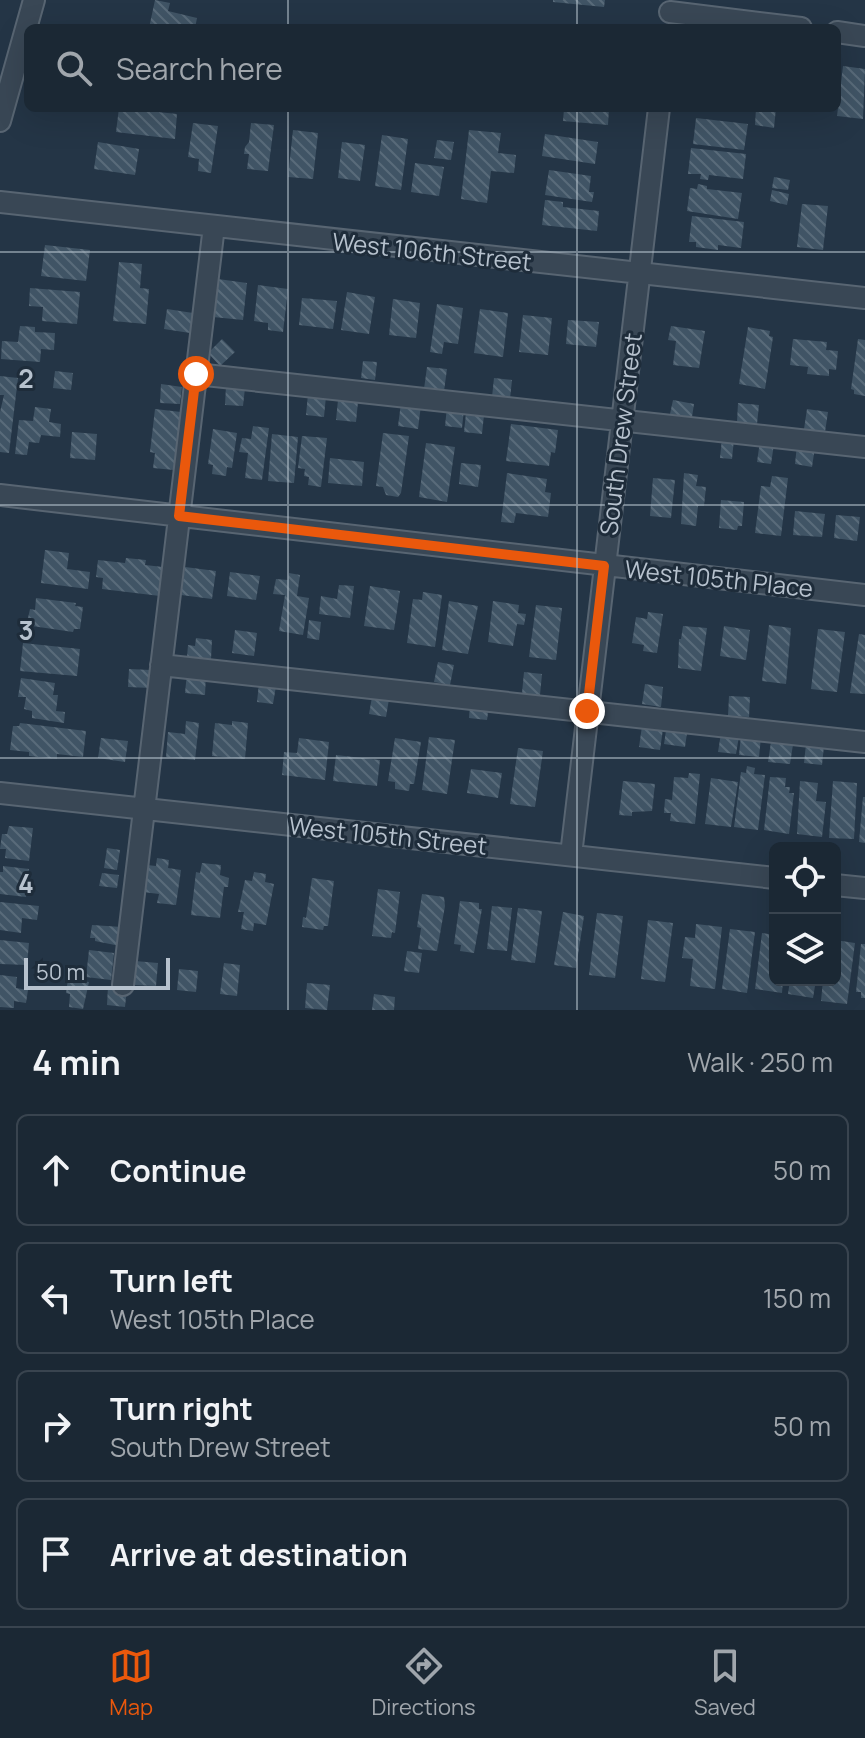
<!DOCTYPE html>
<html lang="en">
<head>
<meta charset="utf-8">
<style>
  body { margin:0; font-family:Manrope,sans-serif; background:#283440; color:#f1f3f6 }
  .controls { position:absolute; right:24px; bottom:24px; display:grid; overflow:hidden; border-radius:12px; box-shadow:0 8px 32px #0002 }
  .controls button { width:72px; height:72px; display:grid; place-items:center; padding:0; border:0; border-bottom:2px solid #39444f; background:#1b2834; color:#f1f3f6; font:40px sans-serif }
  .scale { position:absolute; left:24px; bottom:20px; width:146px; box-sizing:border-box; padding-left:8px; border:4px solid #b7c2ce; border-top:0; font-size:22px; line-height:28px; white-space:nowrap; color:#b7c2ce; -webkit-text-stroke:6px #1e2c3a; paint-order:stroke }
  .stop { position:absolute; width:24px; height:24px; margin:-18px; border:6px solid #ea580c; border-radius:50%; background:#fff }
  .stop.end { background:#ea580c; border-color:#fff; box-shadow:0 2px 8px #0008 }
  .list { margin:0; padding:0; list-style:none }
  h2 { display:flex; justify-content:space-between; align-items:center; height:104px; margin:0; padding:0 32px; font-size:34px }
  h2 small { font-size:26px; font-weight:400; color:#a0a6ac }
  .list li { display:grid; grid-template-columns:52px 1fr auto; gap:24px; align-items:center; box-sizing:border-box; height:112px; margin:0 16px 16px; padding:0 16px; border:2px solid #39444f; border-radius:12px }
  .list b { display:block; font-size:30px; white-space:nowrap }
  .list p { margin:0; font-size:26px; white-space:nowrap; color:#a0a6ac }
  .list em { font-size:26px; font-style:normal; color:#a0a6ac }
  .icon { flex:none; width:44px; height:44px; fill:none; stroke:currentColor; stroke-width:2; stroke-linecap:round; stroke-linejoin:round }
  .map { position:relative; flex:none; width:865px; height:1010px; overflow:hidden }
  .search { position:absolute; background:#1b2834; box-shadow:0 8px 32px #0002; left:24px; right:24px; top:24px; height:88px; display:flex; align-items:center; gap:20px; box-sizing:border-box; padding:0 28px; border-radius:12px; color:#a0a6ac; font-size:30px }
  .sheet { height:616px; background:#1b2834 }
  nav { display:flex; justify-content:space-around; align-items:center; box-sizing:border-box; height:112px; border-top:2px solid #39444f; background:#1b2834; font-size:22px; color:#a0a6ac }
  nav a { display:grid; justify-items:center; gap:4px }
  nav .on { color:#ea580c }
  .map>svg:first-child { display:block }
  .building { fill:url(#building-back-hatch) }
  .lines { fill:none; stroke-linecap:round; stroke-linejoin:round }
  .minor-casing { stroke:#586572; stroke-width:24 }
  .minor { stroke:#394755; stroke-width:20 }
  .route { stroke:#ea580c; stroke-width:10 }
  .grid { fill:none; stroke:#b7c2ce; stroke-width:2; stroke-opacity:0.55 }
  .labels { text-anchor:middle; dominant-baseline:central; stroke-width:6; stroke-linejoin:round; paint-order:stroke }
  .street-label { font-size:24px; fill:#b7c2ce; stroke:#1e2c3a }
  .grid-label { font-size:26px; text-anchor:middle; font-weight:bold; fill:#b7c2ce; stroke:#1e2c3a; stroke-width:6; stroke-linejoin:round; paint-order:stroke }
</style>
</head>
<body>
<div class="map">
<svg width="865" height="1010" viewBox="0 0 865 1010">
  <defs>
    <pattern id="building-back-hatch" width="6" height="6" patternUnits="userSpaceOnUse" patternTransform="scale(2)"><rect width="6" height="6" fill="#405465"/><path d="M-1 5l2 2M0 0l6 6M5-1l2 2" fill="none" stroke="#596b7a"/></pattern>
  </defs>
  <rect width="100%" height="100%" fill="#243546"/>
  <path class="building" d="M155 0 170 3 168 11 197 18 195 28H149Z
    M553 0H605L604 7 553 2Z
    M843 66 865 69 863 119 837 116Z
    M119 108 177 114 175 139 116 132Z
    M609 108 608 125 563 121 564 109Z
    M756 108H776L774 128 755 125Z
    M696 118 748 124 744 150 693 144Z
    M193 123 218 126 211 173 198 171 199 159 188 157Z
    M251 123 274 125 268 171 247 169 249 154H244L245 147 249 142Z
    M293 130 318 133 313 179 288 177Z
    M469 130 501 133 498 153 516 155 514 173 491 171 487 203 461 199Z
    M545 134 598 142 595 164 542 156Z
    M382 135 408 139 401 190 375 186Z
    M437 140 454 142 451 160 434 158Z
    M98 142 139 149 135 175 94 169Z
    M342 142 365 145 360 181 338 178Z
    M691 148 746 154 743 179 709 175 708 180 700 179 701 174H688Z
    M415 163 444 167 439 196 411 192Z
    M549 170 591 176 589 192H594L592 202 545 195Z
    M774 177 790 180 788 190 772 188Z
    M698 184 707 186V189L742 193 738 219 687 211 690 188 697 189Z
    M772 190 789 194 787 205 770 201Z
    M545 200 563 202V207L599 211 597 231 542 225Z
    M802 204 828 206 823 250 797 247Z
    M692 216 744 222 741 248 718 245V250L696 247V242H689Z
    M45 245 90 250 86 281 41 276Z
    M119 262 142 264 140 288 149 289 146 324 113 321Z
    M218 279 247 283 243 320 213 317Z
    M258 285 288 289 283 332 268 330V323L254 321Z
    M30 288 80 292 77 324 42 321 43 307 29 306Z
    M347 292 375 297 369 334 341 330Z
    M302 298 337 301 333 329 299 325Z
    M393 299 420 303 416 338 389 335Z
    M437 304 463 308 458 344 444 342 442 354 430 352Z
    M167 309 193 313 190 333 164 329Z
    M480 309 508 313 503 357 474 353Z
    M523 315 552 318 548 355 519 352Z
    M568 320 599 322 596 347 566 344Z
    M20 326 35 327V332L55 333 54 350 41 349 40 362 1 359 2 341 18 342Z
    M671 326 705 331 699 368 673 365 676 341 668 340Z
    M748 327 770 331 769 336 773 337 765 389 739 384Z
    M222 339 235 352 220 366 208 353Z
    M793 339 827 342 826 350 838 351 836 370 829 369V376L807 374 808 367 790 365Z
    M858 339 865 340V396L854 394V390L851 389Z
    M363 361 377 362 375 380 361 378Z
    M427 367 447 369 444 391 424 389Z
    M55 371 73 373 71 390 53 388Z
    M0 376 18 378 9 453 0 452V412L4 395H0Z
    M494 378 512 380 510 399 492 397Z
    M161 384 182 387 180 404 160 403Z
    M226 386 245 388 243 406 225 405Z
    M308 394 326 396 324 417 306 415Z
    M338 400 358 402 356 422 336 420Z
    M673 400 694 404 692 417 670 414Z
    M401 403 421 405 418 429 398 426Z
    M738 403 759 405 757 424 737 422Z
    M35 407 51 409 49 422 61 424 60 437 41 435 39 443 29 442 27 455 15 454 19 420 33 421Z
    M447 407 464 409 462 428 445 426Z
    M155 409 181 412 174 470 153 468 155 453 150 452Z
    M807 409 828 412 825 432 804 429Z
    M466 413 484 415 482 434 464 432Z
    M511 424 558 430 555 453 551 452 549 466 506 461Z
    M253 426 269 428 262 480 245 478 248 453 239 452 242 438 251 439Z
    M213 429 237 433 232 468 227 467 226 476 212 474 213 465 208 464Z
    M72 432 97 434 95 460 70 458Z
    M383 433 409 436 401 493 398 497 386 495 383 487 376 486Z
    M272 434 298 437 294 483 268 481Z
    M302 436 327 438 321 487 308 485 309 477 304 476 305 469 298 468Z
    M722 438 734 439 732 459 720 458Z
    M760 441 774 444 771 464 757 462Z
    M426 443 455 447 447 502 419 497Z
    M797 445 815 447 812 467 795 464Z
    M330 458 364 462 362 486 328 483Z
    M461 463 481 465 478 487 459 484Z
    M507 473 547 479 545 492 551 493 548 517 516 513 514 523 501 522Z
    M684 473 698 475 696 486 706 487 704 506H698L696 526 681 524Z
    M772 476 788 478 781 536 755 533 761 486 770 487Z
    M653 478 675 480 671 518 650 516Z
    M721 500 744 502 742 526H738L737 530 719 528Z
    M795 511 825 514 822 537 793 535Z
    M836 515 860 517 857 541 834 538Z
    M45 550 69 553 67 569 90 572 88 589 41 583Z
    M126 558 146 560 145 565 163 567 160 596 102 589 103 578 96 577 98 560 125 563Z
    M185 567 216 571 212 599 181 595Z
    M230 572 260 576 256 600 227 596Z
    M289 573 300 575 297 596 309 598 303 635 279 631 285 595 273 594 276 579 288 580Z
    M339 585 354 586 350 618 319 614 321 596 337 599Z
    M370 586 400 591 394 630 364 626Z
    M423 592 442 595 435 647 407 643 413 599 422 600Z
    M36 598 76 603 75 606 83 607 80 629H74L73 632 32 626 34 619 28 618 30 609 35 610Z
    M449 601 478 606 468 654 442 650Z
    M493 601 519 605 518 613 526 614 524 625 517 624 513 646 488 642Z
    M536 605 562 608 556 660 529 657Z
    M648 612 663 614 657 653 643 651 644 645 632 643 636 617 647 619Z
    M309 620 321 622 319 640 307 638Z
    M769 625 791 628 786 684 762 681Z
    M683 626 707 628 701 671 678 668 679 639H681Z
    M724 626 750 630 746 660 720 656Z
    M818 629 845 632 837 692 811 689Z
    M235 630 257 633 254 656 232 653Z
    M859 634 865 635V694L850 693Z
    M196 638 212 640 211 659 187 657 188 645 195 646Z
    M23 643 80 649 77 676 20 671Z
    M438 662 454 665 450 685 434 682Z
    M129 669 151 670 150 688 128 687Z
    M524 672 542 674 540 695 522 693Z
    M187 673 206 674 205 695 185 693Z
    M21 678 55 683 53 695H58L56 711 65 712 64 723 32 718V711L24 709 26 697H18Z
    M259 683 276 686 273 704 257 702Z
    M645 684 663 687 661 707 642 704Z
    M729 696 750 697 749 717 728 716Z
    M372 697 389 699 386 717 369 714Z
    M470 703 489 706 487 720 469 718Z
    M186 721 199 723 195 760 166 757 168 732 185 734Z
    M232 721 248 723 245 759 212 756 215 723 232 725Z
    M20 723 86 731 83 757 57 754V759L29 756V752L10 750 13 726H19Z
    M667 724 688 726 685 747 664 744Z
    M642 726 663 729 660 750 639 747Z
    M721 733 739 736 736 754 718 752Z
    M741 735 761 737 759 757 739 755Z
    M772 735 794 738 790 764 768 762Z
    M429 737 455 740 447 794 422 790Z
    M101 738 128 741 125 762 98 758Z
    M299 738 329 742 325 780 282 775 284 752 297 753Z
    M395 738 421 742 414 784H410L409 791 395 789V782L388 781Z
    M806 744 824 746 822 765 804 763Z
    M518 748 543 751 535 807 510 804Z
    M336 755 380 760 377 786 333 781Z
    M747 766 755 768 754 774 765 775 758 830 734 827 741 772 746 773Z
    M471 769 502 773 498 798 467 793Z
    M689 773 700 774 695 824 670 821 671 813H664L665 799 672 800 674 777 688 778Z
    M770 777 786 778 785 787H790L789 793H794L789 834 764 830Z
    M711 778 738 782 731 827 705 824Z
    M623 781 655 784 652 811 632 812V816L619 815Z
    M800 781 818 783 816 801 826 802 822 837 797 834Z
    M833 781 857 783 854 839 829 838Z
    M863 797H865V843L859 842Z
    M9 826 33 828 29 861 5 858 6 849H0L2 834H7Z
    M107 848 120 850 117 870 104 868Z
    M157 858 169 860 168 868 181 870 176 905 157 903 159 894 143 892 147 865 156 866Z
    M202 863 221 865 220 875 229 878 228 887H224L220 918 191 915 196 872 200 873Z
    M3 866 29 869 26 897 0 894V872H3Z
    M254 872 266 874 265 882 274 884 266 925 254 923 253 931 241 929 244 912H238L245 880 252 881Z
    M102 873 119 875 117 888 99 886Z
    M312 878 334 881 328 926H324L323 930 302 927 303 917 306 918Z
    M378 889 400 892 395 933 392 932 391 938 372 936Z
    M422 894 444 897 445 906 437 951 418 949 421 928 417 927Z
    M460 901 479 903V909H482L474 953 460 951 461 945 454 944Z
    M0 902 39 906 37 920 22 918 21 933 0 930Z
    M492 906 512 908 507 951 487 949Z
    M518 908 542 911 535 963 511 960Z
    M563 912 584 916 576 968 554 965Z
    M597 913 623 916 615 978 589 975Z
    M648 920 673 923 665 982 641 979Z
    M696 924 722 927 715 989 690 986 693 959 682 958 685 937 695 938Z
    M92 925 122 927 120 946 95 941V938H90Z
    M730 929 755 932 747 993 722 989Z
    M762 933 775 935V980H783L782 993 755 989Z
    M0 940 29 943 27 965 0 964Z
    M835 940 855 943 847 1004 821 1001 823 980H835Z
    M861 944H865V998H861V992H856Z
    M89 950 114 953 111 980 86 977Z
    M407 951 422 953 419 973 404 971Z
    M135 961 158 963 156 986 133 985Z
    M224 963 240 965 237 996 220 994Z
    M179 969 198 971 196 992 177 990Z
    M0 975 17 977 16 988 28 990 26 1003 14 1001V1008L0 1007Z
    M68 979 89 982 83 1009 69 1007 70 994 66 993Z
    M790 980H816L813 998 788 994Z
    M307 983 330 985 327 1010 305 1008Z
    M108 986 127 988 125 1007 107 1005Z
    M374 994 395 997 394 1010H372Z"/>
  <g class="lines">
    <g class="minor-casing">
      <path id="minor" d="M670 12 801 28
        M837 32 865 36
        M0 121 34 0
        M0 202 865 298
        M196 374 865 447
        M0 495 865 595
        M161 665 865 742
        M0 793 775 878
        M571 855 659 108
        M835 885 865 888
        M123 985 214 226"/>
    </g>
    <use href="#minor" class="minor"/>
  </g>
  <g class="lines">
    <path class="route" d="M196 374 179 516 604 566 587 711"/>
  </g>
  <path class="grid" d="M288 0V28M577 0V28M288 108V1010M577 108V1010M0 252H865M0 505H865M0 758H865"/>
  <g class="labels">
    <g class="street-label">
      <text transform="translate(432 251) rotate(6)">West 106th Street</text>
      <text transform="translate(620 434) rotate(-83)">South Drew Street</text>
      <text transform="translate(719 578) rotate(6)">West 105th Place</text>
      <text transform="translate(388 835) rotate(6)">West 105th Street</text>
    </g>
  </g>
  <g class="grid-label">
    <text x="26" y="388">2</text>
    <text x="26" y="640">3</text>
    <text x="26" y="893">4</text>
  </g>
</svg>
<div class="controls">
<button><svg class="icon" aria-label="locate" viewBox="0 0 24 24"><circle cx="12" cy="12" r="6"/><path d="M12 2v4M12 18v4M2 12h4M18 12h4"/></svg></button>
<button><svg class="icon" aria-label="layers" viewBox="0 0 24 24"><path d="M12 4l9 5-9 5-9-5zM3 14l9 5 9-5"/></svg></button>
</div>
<div class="scale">50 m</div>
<div class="stop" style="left:196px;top:374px"></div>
<div class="stop end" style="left:587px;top:711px"></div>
<div class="search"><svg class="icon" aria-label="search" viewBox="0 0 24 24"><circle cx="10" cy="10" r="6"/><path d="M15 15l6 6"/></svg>Search here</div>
</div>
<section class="sheet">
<h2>4 min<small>Walk · 250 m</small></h2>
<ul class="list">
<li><svg class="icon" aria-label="ahead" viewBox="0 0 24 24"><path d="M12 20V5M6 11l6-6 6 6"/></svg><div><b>Continue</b></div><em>50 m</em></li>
<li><svg class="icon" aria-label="left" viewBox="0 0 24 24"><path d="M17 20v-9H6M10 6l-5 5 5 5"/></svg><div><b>Turn left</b><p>West 105th Place</p></div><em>150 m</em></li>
<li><svg class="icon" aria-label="right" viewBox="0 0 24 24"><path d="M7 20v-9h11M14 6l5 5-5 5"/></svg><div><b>Turn right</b><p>South Drew Street</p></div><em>50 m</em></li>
<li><svg class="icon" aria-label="arrive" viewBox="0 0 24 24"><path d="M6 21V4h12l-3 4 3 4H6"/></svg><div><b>Arrive at destination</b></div></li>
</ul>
</section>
<nav>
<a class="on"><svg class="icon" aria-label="map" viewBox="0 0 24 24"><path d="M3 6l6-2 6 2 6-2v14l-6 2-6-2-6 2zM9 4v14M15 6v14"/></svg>Map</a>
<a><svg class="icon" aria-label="directions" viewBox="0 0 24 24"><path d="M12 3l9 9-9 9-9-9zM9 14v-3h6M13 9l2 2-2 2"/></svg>Directions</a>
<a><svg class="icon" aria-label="saved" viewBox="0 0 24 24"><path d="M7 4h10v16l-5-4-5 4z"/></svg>Saved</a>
</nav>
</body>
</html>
